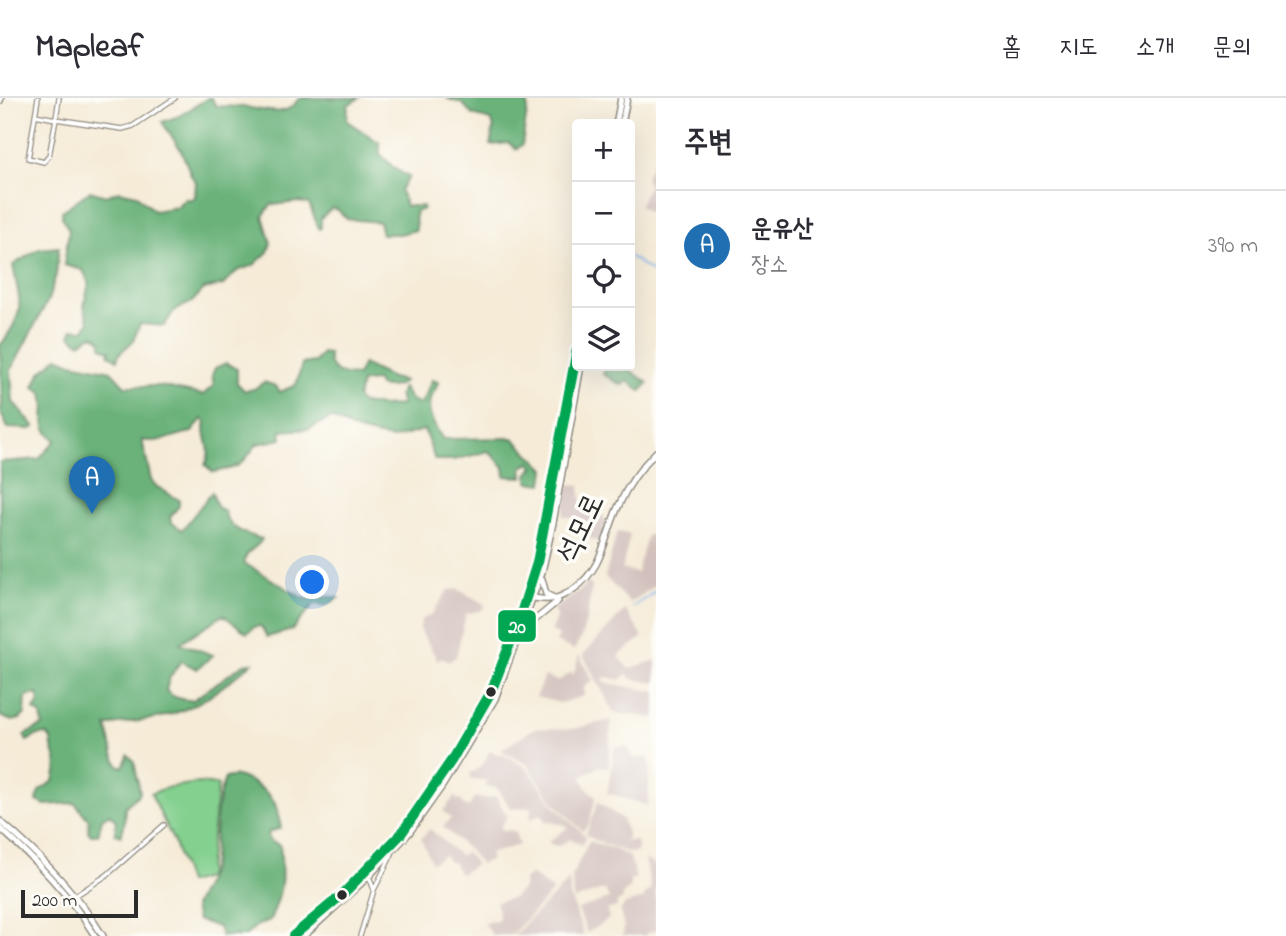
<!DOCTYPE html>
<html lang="ko">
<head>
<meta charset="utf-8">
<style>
  body { margin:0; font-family:"Indie Flower","Poor Story",sans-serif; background:#f7f7f7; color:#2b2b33 }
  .controls { position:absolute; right:21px; top:21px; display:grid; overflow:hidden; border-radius:7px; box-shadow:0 7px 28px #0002 }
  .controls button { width:63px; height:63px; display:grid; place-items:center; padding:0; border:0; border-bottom:2px solid #e1e1e2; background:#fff; color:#2b2b33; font:35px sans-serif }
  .scale { position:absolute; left:21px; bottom:18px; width:117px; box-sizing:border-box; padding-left:7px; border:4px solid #2b2b2b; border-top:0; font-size:19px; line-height:24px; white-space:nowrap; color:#2b2b2b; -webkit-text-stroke:5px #fdfcf7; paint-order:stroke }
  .you { position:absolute; left:313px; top:485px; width:24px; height:24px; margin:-18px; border:5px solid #fff; border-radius:50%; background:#1a73e8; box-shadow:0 0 0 10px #1a73e833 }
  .badge { display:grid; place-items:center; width:46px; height:46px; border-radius:50%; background:#1f6fb2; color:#fff; font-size:23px; font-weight:700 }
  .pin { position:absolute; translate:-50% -58px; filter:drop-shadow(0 2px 4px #0008) }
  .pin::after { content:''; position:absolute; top:37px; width:24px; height:21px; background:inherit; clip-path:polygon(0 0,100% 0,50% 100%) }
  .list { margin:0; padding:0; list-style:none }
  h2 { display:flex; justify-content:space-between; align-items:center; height:91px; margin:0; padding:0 28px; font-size:30px }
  h2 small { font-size:23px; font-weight:400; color:#7c7c81 }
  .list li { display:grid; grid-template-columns:46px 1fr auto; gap:21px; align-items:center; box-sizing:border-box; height:112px; padding:0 28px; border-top:2px solid #e1e1e2 }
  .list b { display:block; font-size:26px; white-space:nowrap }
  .list p { margin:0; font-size:23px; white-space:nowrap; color:#7c7c81 }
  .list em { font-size:23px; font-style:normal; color:#7c7c81 }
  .icon { flex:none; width:38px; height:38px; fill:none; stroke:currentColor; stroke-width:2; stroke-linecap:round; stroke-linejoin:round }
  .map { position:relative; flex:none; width:656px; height:838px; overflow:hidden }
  header { display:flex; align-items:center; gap:42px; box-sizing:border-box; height:98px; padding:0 35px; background:#fff; border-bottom:2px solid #e1e1e2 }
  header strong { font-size:33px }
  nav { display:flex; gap:38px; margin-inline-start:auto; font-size:24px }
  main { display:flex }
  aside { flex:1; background:#fff }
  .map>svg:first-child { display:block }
  .industrial { fill:#d1c0bc }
  .green { fill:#83d08f; stroke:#577e5d; stroke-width:2 }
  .forest { fill:#6ab27a; stroke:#4a6e52; stroke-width:2 }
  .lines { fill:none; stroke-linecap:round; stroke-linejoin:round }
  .stream { stroke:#7fb3ec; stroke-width:2 }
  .minor-casing { stroke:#908b81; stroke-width:6 }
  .tertiary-casing { stroke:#908b81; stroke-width:8 }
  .minor { stroke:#fff; stroke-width:3.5 }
  .tertiary { stroke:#fff; stroke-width:5 }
  .bus-1-casing { stroke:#fdfcf7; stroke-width:16 }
  .bus-1 { stroke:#00a651; stroke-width:10 }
  .bus-dot { fill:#2b2b2b; stroke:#fdfcf7; stroke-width:2.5 }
  .labels { text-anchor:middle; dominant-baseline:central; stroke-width:7; stroke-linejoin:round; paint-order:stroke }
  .street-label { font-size:30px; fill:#2b2b2b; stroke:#fdfcf7 }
  .line-badge { stroke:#fdfcf7; stroke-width:2.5 }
  .badge-label { font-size:19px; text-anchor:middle; font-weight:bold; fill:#fff }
</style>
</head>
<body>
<header>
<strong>Mapleaf</strong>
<nav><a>홈</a><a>지도</a><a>소개</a><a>문의</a></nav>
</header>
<main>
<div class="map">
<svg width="656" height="838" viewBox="0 0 656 838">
  <rect width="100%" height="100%" fill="#fdfcf7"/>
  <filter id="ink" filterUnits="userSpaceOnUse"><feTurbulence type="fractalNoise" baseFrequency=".0143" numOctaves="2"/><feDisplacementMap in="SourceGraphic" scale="14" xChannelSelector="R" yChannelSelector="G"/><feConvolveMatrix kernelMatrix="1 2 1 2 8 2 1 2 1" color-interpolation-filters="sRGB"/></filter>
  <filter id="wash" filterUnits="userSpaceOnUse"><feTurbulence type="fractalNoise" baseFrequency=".00686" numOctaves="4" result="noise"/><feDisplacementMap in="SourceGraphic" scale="28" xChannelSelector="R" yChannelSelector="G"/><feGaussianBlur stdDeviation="1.57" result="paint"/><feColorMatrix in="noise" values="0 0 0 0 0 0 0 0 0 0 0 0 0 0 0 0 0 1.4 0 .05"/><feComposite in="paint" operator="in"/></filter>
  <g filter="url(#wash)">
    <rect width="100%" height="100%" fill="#f5ebd7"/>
    <path class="industrial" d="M656 58V116H652L639 108 649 87 645 80Z
      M569 386 580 387 581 404 595 401 606 424 599 444 579 436 584 422 563 418Z
      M617 434 630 436 622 471 637 475 647 437 656 438V452L652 471 656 474V487L630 505 605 479Z
      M589 485 592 488 587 520 581 540 574 552 556 544 559 538 551 533 557 519 553 512Z
      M457 491 485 506 483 512 466 516 456 559 448 564 442 559 438 563 420 532 421 522 432 516 448 492Z
      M625 512 643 539 618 558 629 571 656 562V585L631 581 627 576 621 582 605 579 603 584 656 594V620L614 615 583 557Z
      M579 557 593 583 584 589V598L560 605 535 599 545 578 558 583 570 575 574 576Z
      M611 622 609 669 597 668V670L581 678 586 689 596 699 589 726 583 733 555 706 528 667 501 652 535 630 573 631Z
      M615 648H627L633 660 648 659 650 666 648 708 607 695Z
      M489 653 509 659 528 671 554 708 586 738 582 747 570 741 559 748 553 747 548 744 567 730 565 727 545 723 540 716 530 722 531 709 511 711 497 690 486 688 487 683 470 680 471 673 474 674 484 665Z
      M455 698 457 702 460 701 464 707 469 709 474 699 484 701 496 698 507 718 500 730 504 733 510 732 515 734 519 747 489 756 491 762 480 766 470 753 443 729 451 720 443 713Z
      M598 704 622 721 627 735V740L623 743H636L638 754 629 755 593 741 586 736Z
      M430 731 460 758 466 754 476 766 460 776 453 764 450 765 444 757 432 765 421 741Z
      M589 743 615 751 630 759 636 780 630 783 631 789 622 796 623 801 617 804V809L607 812 609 821 587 835 578 811 609 801 605 791 574 802 573 798 572 778Z
      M645 761 656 768V833L649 834 645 838H623L624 829 620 813 625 806 644 801V798L651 791Z
      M531 776 553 793 511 837 493 838 484 825 499 821 496 804 513 800 523 790 524 782Z
      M569 782 570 798 584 838H513Z"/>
    <path class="green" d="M197 685 218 687 207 780 188 785 173 742 151 696 165 690Z"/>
    <path class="forest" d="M208 0H211L216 8C225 9 235 8 244 9 263 11 288 22 299 0H359L348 7 347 23 380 45V56L395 71 409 79 400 92 406 108H423V111L415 114 416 132 400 136H382L379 124 347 121 338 112 332 110 321 120V130L319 131 309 106 299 104 271 107 263 118 271 145 268 154 254 167 237 173 223 187 204 191 192 204 174 213 164 228 140 226 133 243 119 256 117 262 109 256 110 252 101 249V243L96 238H91L80 245 70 238 73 231 83 232 89 225 84 208 89 185 83 172 64 167 69 132 62 119V113L90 93 106 98 119 93 137 97 154 113 177 109 185 100 189 102 195 99 196 84 192 79 181 52 162 24 179 18Z
      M446 0H526L528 7 522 47 516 51 509 45 490 47 494 29 491 22 473 17 463 6Z
      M59 149 56 177 48 202 11 272 13 304 35 329 31 331 8 330 0 314 2 306 0 248C27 211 20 208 13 167L39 151Z
      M322 255 329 256C327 275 341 277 357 278L363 266 391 280 404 283C400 289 386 290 379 288L377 283 362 284 357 300 361 305 382 308 402 307 399 297 403 290 411 302 421 306 432 282 438 284C437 291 433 293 431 299 425 313 435 330 443 341L513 340 545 371 543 386 528 384V376L534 369 530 365 522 369 523 379 505 378 504 369 489 353 454 362H435L424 332 392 341 358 333 331 320 309 331 281 333 282 341 257 346C239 370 242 369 213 374L205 367C215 350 201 339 206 324L202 321 192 334C174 337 161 346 142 342L151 382 156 388 179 402V408L170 419 171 424 182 432 212 394 217 409 225 413C225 430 248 437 262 441 257 451 245 452 244 465L303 500C316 504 329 495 339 500L327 507 314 506 292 532 267 539 261 528 254 529 247 535 223 517 180 545 213 557 197 571 181 563 170 579 166 592C170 599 185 603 193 602L244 566 252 565C231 582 208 602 183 612 159 622 132 623 107 628L113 656 118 667 123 669 128 657 134 663 140 695 125 709 124 728 121 738 115 736 116 723 110 716 102 721 98 737H91L88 733 89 722 75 705 45 707 37 703 39 693 54 683C61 657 52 661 51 641L47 636 38 637 27 643 24 637 43 628 41 617 34 612 39 605 38 596 26 598 25 616 20 621 12 623 0 618V364L39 361 56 342C34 326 51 314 42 294L34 289 40 275 58 259 72 265 111 273 125 288H160L203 297 214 287 212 277 215 270 226 265 237 271V285L245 293 254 291 264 284 276 288 280 294 296 287 302 266 315 264Z
      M606 268H624L648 285 641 293 628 283 622 287 603 276Z
      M237 678C250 682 269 693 275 706 278 713 279 722 281 730L269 734 268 739 272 744 280 747C283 779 283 793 270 822L256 828 245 838H221L218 829 197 822 194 809C200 794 211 780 213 763 216 734 214 708 225 680Z"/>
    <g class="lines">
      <path class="stream" d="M630 159 656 176
        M633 509 656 493"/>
    </g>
  </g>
  <g filter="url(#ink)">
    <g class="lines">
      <g class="minor-casing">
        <path id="minor" d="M59 0 56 21 122 31 133 28 175 0
          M35 17 56 21 49 58 44 64 28 60 29 55 38 0
          M375 790 392 756
          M69 802 107 777 164 727
          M360 838 374 792 369 778"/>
      </g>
      <g class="tertiary-casing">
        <path id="tertiary" d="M0 3 1 0
          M616 26 621 0
          M622 26 627 0
          M542 481 546 496 554 500
          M534 500C550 503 560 501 574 491 604 470 604 438 619 407 628 386 640 370 656 354
          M522 541 535 522 558 503
          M0 723C39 756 76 794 103 838
          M0 730C35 762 70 797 95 838
          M293 838 344 795 401 736 451 663 491 594 517 528 537 465 577 252
          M304 838 369 778 409 735 443 687 495 601 542 474 553 425 581 268"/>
      </g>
      <use href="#minor" class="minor"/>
      <use href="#tertiary" class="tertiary"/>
      <g class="bus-1-casing">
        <path id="bus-1" d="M293 838 344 795 401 736 451 663 491 594 517 528 537 465 577 252"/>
      </g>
      <use href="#bus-1" class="bus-1"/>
    </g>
  </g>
  <g class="bus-dot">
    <circle cx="491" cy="594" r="6"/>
    <circle cx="342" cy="797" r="6"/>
  </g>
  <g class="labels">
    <g class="street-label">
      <text transform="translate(582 431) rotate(-65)">석모로</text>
    </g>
  </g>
  <rect class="line-badge" x="497" y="511" width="40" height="34" rx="7" fill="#00a651"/>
  <g class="badge-label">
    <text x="517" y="535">20</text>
  </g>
</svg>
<div class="controls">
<button>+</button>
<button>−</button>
<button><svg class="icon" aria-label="locate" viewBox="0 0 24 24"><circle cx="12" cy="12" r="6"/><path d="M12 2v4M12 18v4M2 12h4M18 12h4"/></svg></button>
<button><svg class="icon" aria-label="layers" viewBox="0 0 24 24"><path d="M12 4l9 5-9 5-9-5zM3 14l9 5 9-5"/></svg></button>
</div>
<div class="scale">200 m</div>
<div class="you"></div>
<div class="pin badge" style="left:92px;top:416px">A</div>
</div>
<aside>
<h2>주변<small></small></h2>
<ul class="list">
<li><span class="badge">A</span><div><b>운유산</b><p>장소</p></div><em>390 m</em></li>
</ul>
</aside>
</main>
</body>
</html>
